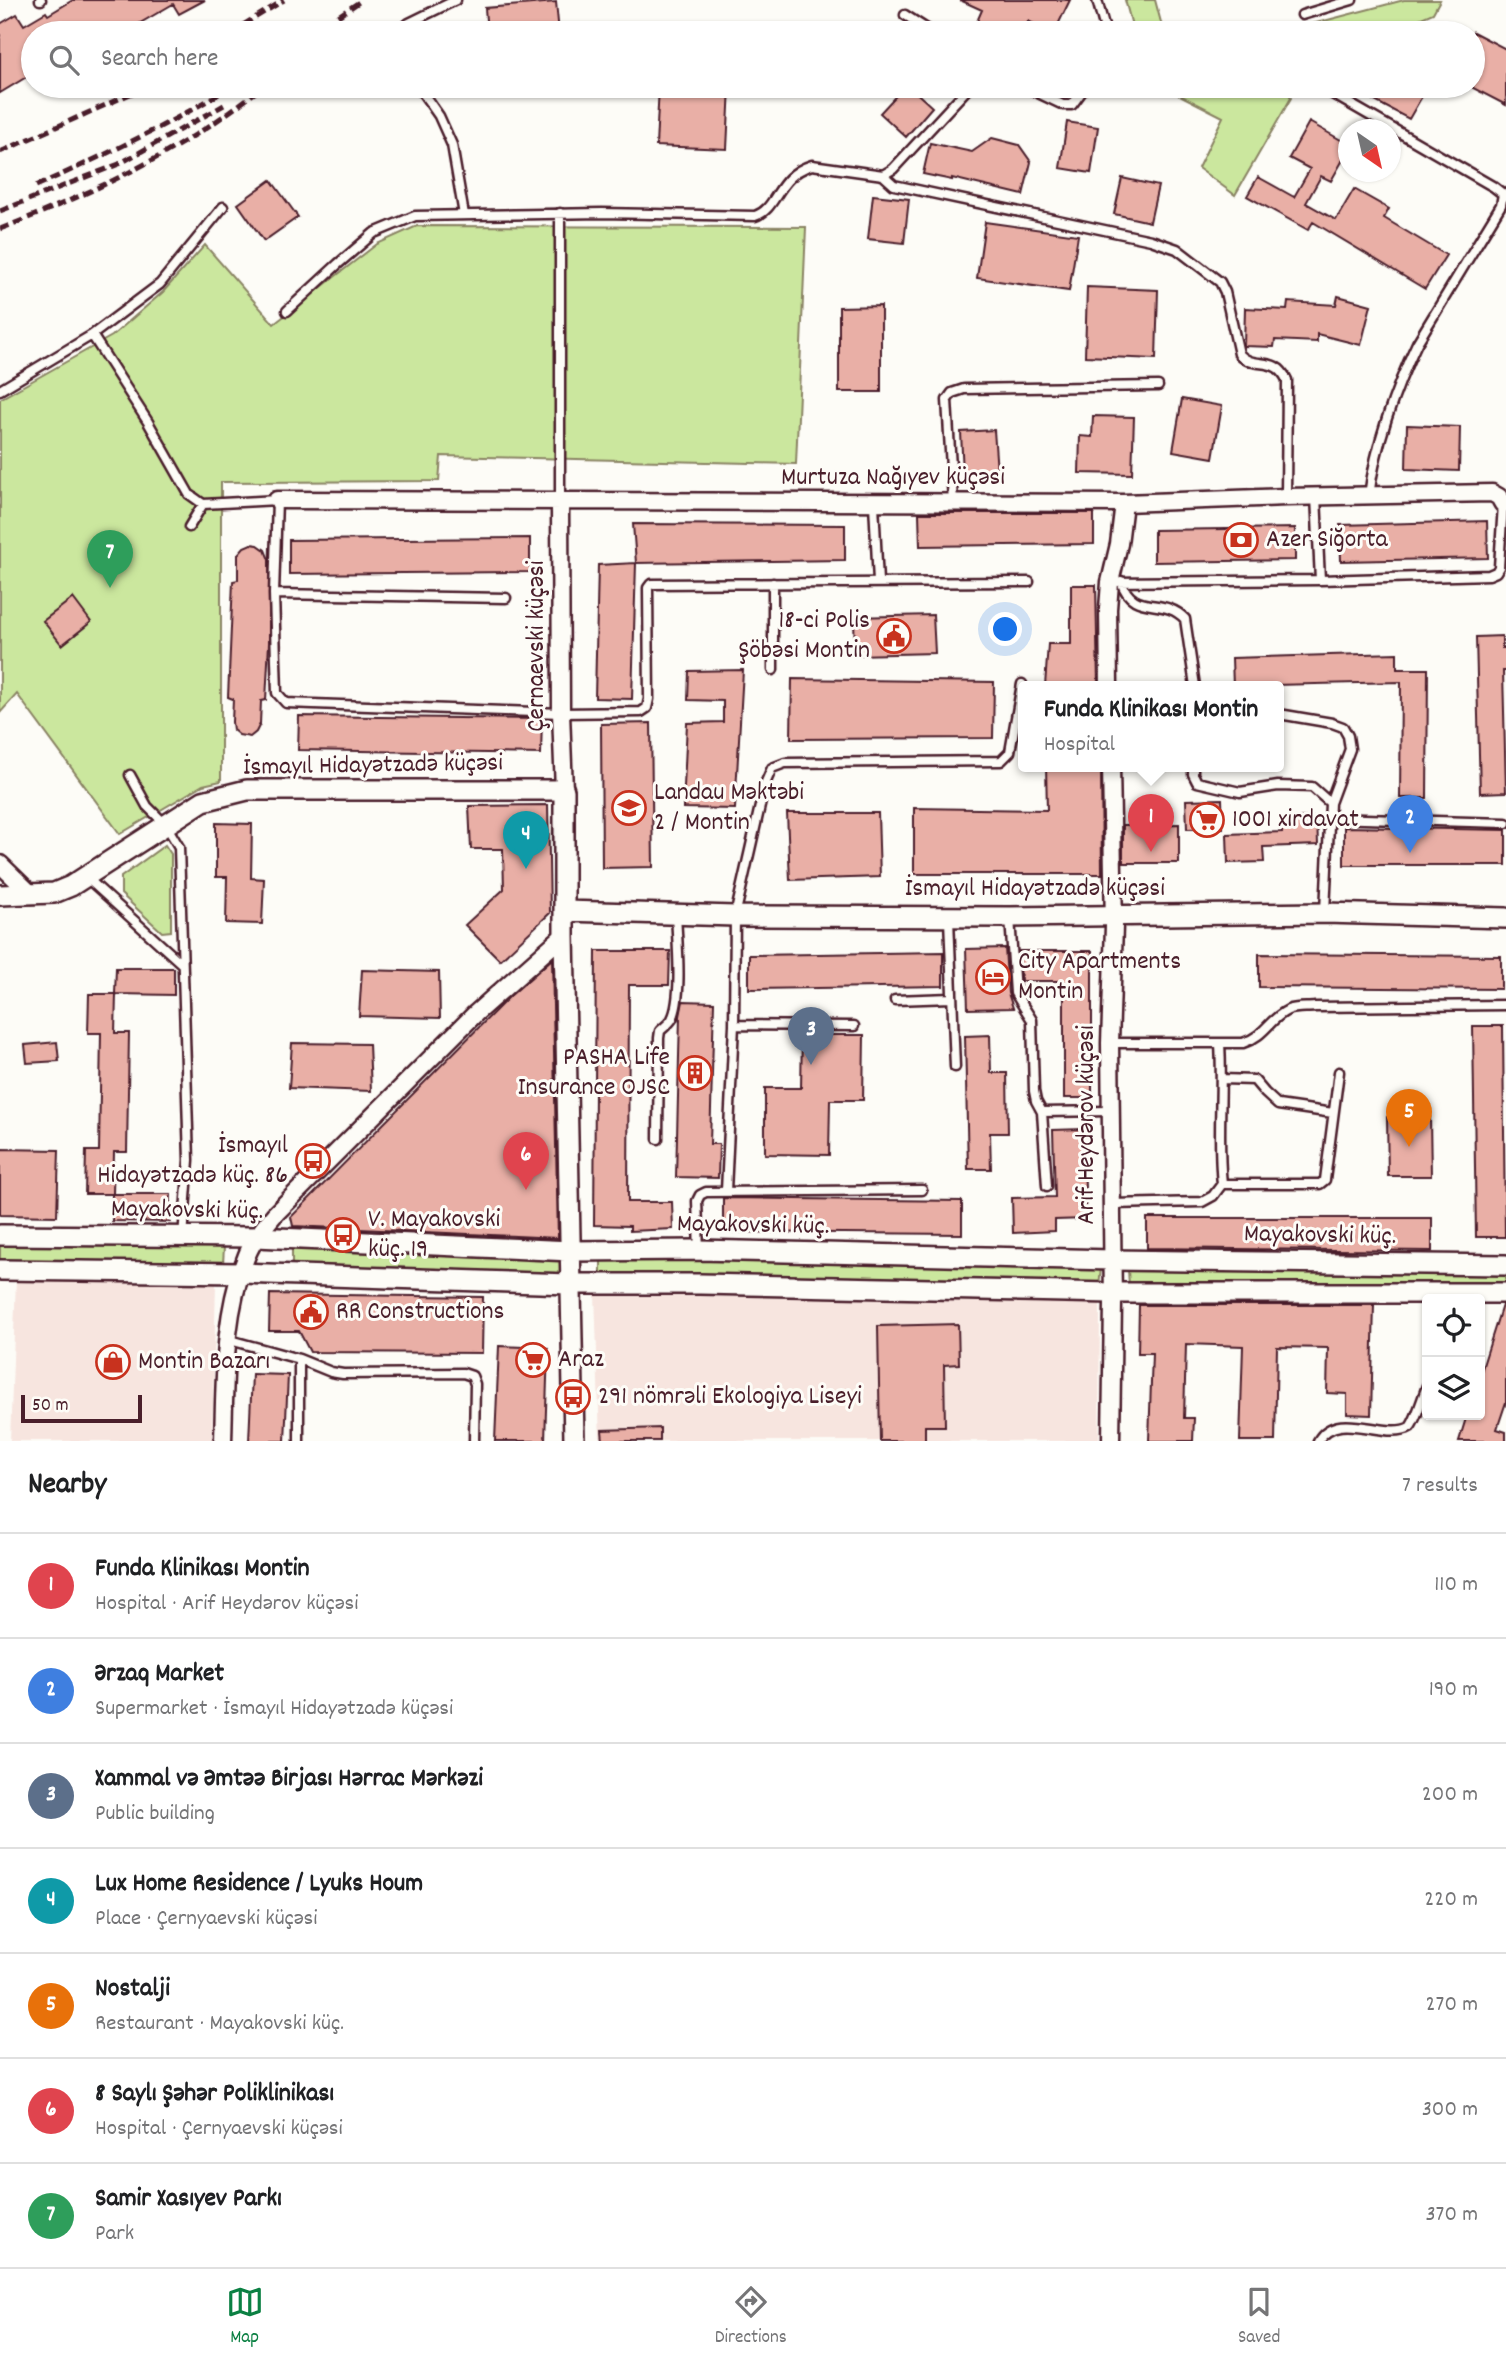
<!DOCTYPE html>
<html lang="en">
<head>
<meta charset="utf-8">
<style>
  body { margin:0; font-family:Dekko,sans-serif; background:#f2f2f2; color:#202124 }
  .controls { position:absolute; right:21px; bottom:21px; display:grid; overflow:hidden; border-radius:7px; box-shadow:0 2px 5px #0004 }
  .controls button { width:63px; height:63px; display:grid; place-items:center; padding:0; border:0; border-bottom:2px solid #e0e0e0; background:#fff; color:#202124; font:35px sans-serif }
  .compass { position:absolute; left:1338px; top:119px; width:63px; height:63px; border-radius:50%; background:#fff; box-shadow:0 2px 5px #0004; rotate:146deg }
  .scale { position:absolute; left:21px; bottom:18px; width:121px; box-sizing:border-box; padding-left:7px; border:4px solid #4a1f2b; border-top:0; font-size:19px; line-height:24px; white-space:nowrap; color:#4a1f2b; -webkit-text-stroke:5px #fdfcf7; paint-order:stroke }
  .you { position:absolute; left:1006px; top:630px; width:24px; height:24px; margin:-18px; border:5px solid #fff; border-radius:50%; background:#1a73e8; box-shadow:0 0 0 10px #1a73e833 }
  .badge { display:grid; place-items:center; width:46px; height:46px; border-radius:50%; background:#0b8043; color:#fff; font-size:23px; font-weight:700 }
  .pin { position:absolute; translate:-50% -58px; filter:drop-shadow(0 2px 4px #0008) }
  .pin::after { content:''; position:absolute; top:37px; width:24px; height:21px; background:inherit; clip-path:polygon(0 0,100% 0,50% 100%) }
  .popup { position:absolute; left:1018px; top:681px; width:266px; height:91px; box-sizing:border-box; display:grid; place-content:center; border-radius:7px; background:#fff; filter:drop-shadow(0 2px 5px #0005); font-size:23px; white-space:nowrap; color:#757577 }
  .popup b { font-size:26px; color:#202124 }
  .popup::after { content:''; position:absolute; left:50%; top:100%; margin-left:-14px; border:14px solid transparent; border-top-color:#fff }
  .list { margin:0; padding:0; list-style:none }
  h2 { display:flex; justify-content:space-between; align-items:center; height:91px; margin:0; padding:0 28px; font-size:30px }
  h2 small { font-size:23px; font-weight:400; color:#757577 }
  .list li { display:grid; grid-template-columns:46px 1fr auto; gap:21px; align-items:center; box-sizing:border-box; height:105px; padding:0 28px; border-top:2px solid #e0e0e0 }
  .list b { display:block; font-size:26px; white-space:nowrap }
  .list p { margin:0; font-size:23px; white-space:nowrap; color:#757577 }
  .list em { font-size:23px; font-style:normal; color:#757577 }
  .icon { flex:none; width:38px; height:38px; fill:none; stroke:currentColor; stroke-width:2; stroke-linecap:round; stroke-linejoin:round }
  .map { position:relative; flex:none; width:1506px; height:1441px; overflow:hidden }
  .search { position:absolute; background:#fff; box-shadow:0 2px 5px #0004; left:21px; right:21px; top:21px; height:77px; display:flex; align-items:center; gap:18px; box-sizing:border-box; padding:0 24px; border-radius:38px; color:#757577; font-size:26px }
  .sheet { height:826px; background:#fff }
  nav { display:flex; justify-content:space-around; align-items:center; box-sizing:border-box; height:98px; border-top:2px solid #e0e0e0; background:#fff; font-size:19px; color:#757577 }
  nav a { display:grid; justify-items:center; gap:4px }
  nav .on { color:#0b8043 }
  .map>svg:first-child { display:block }
  .built { fill:#f7e5df }
  .green { fill:#cbe79e; stroke:#8a8364; stroke-width:2 }
  .building { fill:#e9afa6; stroke:#4a1f2b; stroke-width:2 }
  .lines { fill:none; stroke-linecap:round; stroke-linejoin:round }
  .service-casing { stroke:#4a1f2b; stroke-width:13 }
  .minor-casing { stroke:#4a1f2b; stroke-width:21 }
  .tertiary-casing { stroke:#4a1f2b; stroke-width:24 }
  .service { stroke:#fdfcf7; stroke-width:8 }
  .minor { stroke:#fdfcf7; stroke-width:16 }
  .tertiary { stroke:#fdfcf7; stroke-width:19 }
  .rail { stroke:#4a1f2b; stroke-width:5; stroke-dasharray:10 5; stroke-linecap:butt }
  .labels { text-anchor:middle; dominant-baseline:central; stroke-width:6; stroke-linejoin:round; paint-order:stroke }
  .street-label { font-size:26px; fill:#4a1f2b; stroke:#fdfcf7 }
  .poi-label { font-size:26px; fill:#4a1f2b; stroke:#fdfcf7; text-anchor:start }
</style>
</head>
<body>
<div class="map">
<svg width="1506" height="1441" viewBox="0 0 1506 1441">
  <rect width="100%" height="100%" fill="#fdfcf7"/>
  <filter id="ink" filterUnits="userSpaceOnUse"><feTurbulence type="fractalNoise" baseFrequency=".0143" numOctaves="2"/><feDisplacementMap in="SourceGraphic" scale="14" xChannelSelector="R" yChannelSelector="G"/><feConvolveMatrix kernelMatrix="1 2 1 2 8 2 1 2 1" color-interpolation-filters="sRGB"/></filter>
  <g filter="url(#ink)">
    <path class="built" d="M16 1279 216 1283 212 1441H10Z
      M595 1294 1100 1303 1099 1441H600Z"/>
    <path class="green" d="M1125 0H1155L1163 30 1149 33H1134Z
      M1404 0H1440L1433 13 1387 33H1278Z
      M1162 86H1286L1291 98 1235 195 1198 168 1223 117Z
      M417 226 806 227 796 464 441 456 439 481 221 482V781L203 785 120 834 17 694 0 713V399L112 336 163 292 205 245 274 324 377 244Z
      M165 845 171 854V931L162 932 121 894V877Z
      M0 1244 224 1247 223 1264 0 1260Z
      M292 1249 565 1258 564 1274 292 1265Z
      M601 1257 1101 1268 1099 1286 601 1273Z
      M1128 1269 1506 1271V1287L1129 1286Z"/>
    <path class="building" d="M73 0H205L179 14 173 4 123 33H33V73L0 93V24L17 14 24 25 46 12 48 15Z
      M960 0H1070L1054 33 1028 21 1022 33H972L982 10Z
      M556 2 559 33H487L485 8Z
      M1473 32 1506 49V105L1473 88Z
      M659 86H730L727 149 656 146Z
      M905 86H909L932 107 906 137 880 113Z
      M1381 86H1410L1424 93 1409 119 1373 100Z
      M1067 122 1098 127 1091 173 1060 168Z
      M1309 122 1348 144V151L1331 181 1321 176 1306 203 1336 220 1354 189 1389 209 1384 218 1446 255 1425 289 1313 222 1308 230 1247 196 1258 177 1294 197 1310 169 1289 158Z
      M992 138 1019 145 1031 162 1023 195 952 178V180L923 174 930 143 972 152Z
      M1122 178 1158 186 1150 222 1114 214Z
      M271 180 298 217 264 241 238 204Z
      M873 195 909 199 904 243 868 239Z
      M985 222 1078 235 1069 291 977 278Z
      M1087 287 1158 290 1156 359 1085 356Z
      M1338 296 1371 305 1361 345 1317 334V342L1275 340 1274 347 1244 346 1245 308 1287 310 1288 302 1336 305Z
      M881 306V392H839V307Z
      M1182 399 1222 406 1213 458 1173 451Z
      M1093 416 1134 417 1132 474 1079 473 1080 436 1092 437Z
      M1407 425 1460 427 1459 471 1406 469Z
      M994 430 997 472 963 474 961 432Z
      M919 513H1094V544L920 546Z
      M1487 521 1488 558 1341 561 1340 525Z
      M633 524 845 525V560L636 563Z
      M1295 528V560L1154 562V530Z
      M530 538V572L289 574V540Z
      M251 544 258 545 265 550 269 560V643L266 700 261 701 260 724 256 732 250 737 239 735 233 730 232 722 233 699 228 697 233 581 238 580V554L244 547Z
      M636 563 632 699 595 698 598 565Z
      M1071 585H1096L1098 686H1045L1048 644H1071Z
      M73 598 91 622 62 645 43 621Z
      M933 615 935 653 855 655 854 617Z
      M1502 636V648H1506V671H1503L1506 792 1480 793 1476 637Z
      M1397 653V669H1428L1427 798H1400L1401 682 1233 686 1232 658Z
      M743 670 735 809 683 808 687 723 723 722V701L688 700 689 671Z
      M792 679 994 682 993 738 791 739Z
      M299 716 542 719 541 754 298 750Z
      M651 723 653 867 602 868 601 724Z
      M1046 766H1101L1102 874H914V808L1047 810Z
      M1222 799 1223 828 1187 829 1186 800Z
      M548 805 550 913 500 960 465 925 504 889 503 849H471L469 806Z
      M787 813H878L880 877 790 880Z
      M1317 817 1318 845 1263 847 1264 862 1228 863 1227 834 1282 832 1281 818Z
      M216 823 252 824 251 878 264 879 262 924 226 923 227 877H216Z
      M1179 824V863H1123V825Z
      M1344 827 1506 830V865H1344Z
      M1005 948 1008 993 1013 1008 968 1009 966 949Z
      M596 951H670L669 985H629L628 1202H672L673 1229 630 1231V1226L594 1225Z
      M1019 951H1092V1098H1064V981H1021Z
      M943 952V986L749 989V955Z
      M1259 954 1501 956V989L1259 987Z
      M552 959 558 1238 293 1226 291 1217 510 996Z
      M116 968H174V995L116 994 115 1033H129L127 1152H114L113 1194H171L170 1222 112 1221V1194H85L86 1151H99L101 1033H88L89 994H115Z
      M362 970 439 972 440 1018 359 1016Z
      M683 1001 714 1002 710 1144H719L718 1178 676 1177 680 1016Z
      M1473 1026H1503L1505 1237H1476Z
      M802 1035H864L863 1100H830L829 1155 765 1154V1088H801Z
      M990 1035 991 1073H1007L1008 1133H990L991 1169H968L965 1036Z
      M57 1042 59 1061 27 1063 25 1045Z
      M292 1043 369 1044 371 1091 289 1088Z
      M1387 1117H1430L1431 1176H1388Z
      M1083 1129 1086 1219 1055 1220V1231L1013 1233 1012 1198 1055 1197 1053 1130Z
      M0 1149 59 1150 57 1216 0 1215Z
      M723 1198 962 1201V1234L723 1232Z
      M1147 1218H1432V1251L1147 1248Z
      M270 1294 483 1297 482 1353 310 1352 299 1331H269Z
      M1139 1305H1374L1371 1415 1347 1414V1394L1327 1393 1328 1348 1277 1347 1275 1441H1240L1243 1346 1186 1344 1184 1418H1194L1193 1441H1149L1152 1353H1138Z
      M1502 1305H1506V1402L1497 1429 1506 1432V1441H1459L1467 1415H1480V1375Z
      M958 1324 959 1364 944 1365 945 1426H925V1441H880L878 1326Z
      M499 1346 548 1348 545 1441H495Z
      M252 1374 288 1375 285 1441H249Z
      M660 1428V1441H603L602 1430Z"/>
    <g class="lines">
      <g class="service-casing">
        <path id="service" d="M40 0H41
          M1097 0 1106 33
          M905 15 933 33
          M1302 15 1352 0
          M398 33 409 23 456 0
          M418 86 439 116 452 145 464 215
          M1023 86 1063 105H1072L1086 86
          M1324 89 1494 187 1503 194 1501 205 1417 343C1395 389 1375 446 1369 496
          M883 175 893 169 970 86
          M287 311 338 264 374 233 415 216 602 213 755 216C778 209 776 176 812 165L883 175 894 185 1151 240 1177 249 1220 282 1225 292 1239 354C1254 371 1275 354 1287 380L1286 497
          M92 335 148 422 189 494 203 504 277 500 274 594 277 693 286 703 561 713 641 712 647 708 649 699 648 588 651 584 1029 582
          M0 390 92 335 160 284 223 207
          M1316 496 1320 580
          M560 502V213
          M953 502 947 400 952 393 964 389 1158 386
          M874 504 878 582
          M189 527 203 504
          M1121 581C1133 618 1163 595 1185 619L1195 686
          M1110 582 1320 580 1489 575 1496 572 1499 567 1503 504
          M773 583V670
          M274 594 506 598
          M1279 714 1332 723 1343 727 1348 736 1350 749 1330 803 1325 912
          M1193 766V774L1197 782 1240 792 1278 786 1312 787 1330 803
          M130 775 147 806 166 825 179 847 189 1160 183 1237
          M1329 818 1506 823
          M86 877 182 964
          M1010 917 1015 993 1032 1020 1034 1091 1036 1101 1042 1112 1047 1186
          M949 919 955 1067
          M895 1000 951 998
          M734 1025 854 1026
          M1110 1043H1243C1265 1036 1269 1019 1288 1010 1295 1007 1307 1008 1315 1007L1506 1005
          M1220 1044C1223 1091 1217 1137 1222 1184
          M1222 1079 1254 1080 1265 1093 1278 1105 1333 1113
          M1042 1112 1110 1111
          M658 1139 659 1038 660 1031C664 1027 669 1024 672 1019 683 997 677 940 676 914
          M726 1191 734 1025 735 916 765 784 772 768 785 763 1001 761 1010 752 1022 684
          M1111 1204 1202 1202 1213 1196 1222 1184H1320L1325 1180 1339 1072
          M699 1250 697 1201 700 1195 706 1192 922 1190
          M226 1339 299 1359V1441
          M299 1359 331 1372 343 1374 463 1373 472 1376 475 1384 474 1441
          M1318 1441C1337 1407 1386 1441 1410 1427 1416 1420 1423 1396 1427 1386"/>
      </g>
      <g class="minor-casing">
        <path id="minor" d="M277 500 1124 503 1286 497 1492 493 1499 497 1503 504
          M560 502 561 713 564 790
          M1109 686 1108 609 1110 582 1119 544 1124 503
          M1111 766 1114 926 1110 1043 1113 1303 1111 1441
          M0 864 32 895
          M223 1441C225 1378 223 1314 247 1255 253 1240 264 1227 274 1215L476 1013 564 935"/>
      </g>
      <g class="tertiary-casing">
        <path id="tertiary" d="M0 895 54 893 71 886 203 801 247 790H564V935L574 1441
          M565 911 735 916 1010 917 1325 913 1506 918
          M0 1235 256 1237 571 1251 699 1250 1112 1260 1506 1265
          M0 1270 241 1273 570 1284H700L1112 1293H1506"/>
      </g>
      <use href="#service" class="service"/>
      <use href="#minor" class="minor"/>
      <use href="#tertiary" class="tertiary"/>
      <path class="rail" d="M230 33 284 0
        M313 33 362 0
        M0 152 148 86
        M36 186C103 156 169 125 232 86
        M0 211 119 164 224 105
        M0 229C95 192 184 151 263 86"/>
    </g>
  </g>
  <defs>
    <g id="bank-ring" transform="scale(1.75)"><circle r="9.5" fill="#fdfcf7" stroke="#c8321e" stroke-width="1.5"/><path d="M-6-4H6V4H-6ZM0-2.3a2.3 2.3 0 1 0 0 4.6a2.3 2.3 0 1 0 0-4.6Z" fill="#c8321e"/></g>
    <g id="civic-ring" transform="scale(1.75)"><circle r="9.5" fill="#fdfcf7" stroke="#c8321e" stroke-width="1.5"/><path d="M-.6-6.5H3V-4.5H.6V-3L4-1V1h2V6H-6V1h2V-1L-.6-3ZM-1.2 2.5V6h2.4V2.5Z" fill="#c8321e"/></g>
    <g id="school-ring" transform="scale(1.75)"><circle r="9.5" fill="#fdfcf7" stroke="#c8321e" stroke-width="1.5"/><path d="M0-5L7-2L0 1L-7-2ZM-4 1L0 2.5L4 1V4Q0 6-4 4Z" fill="#c8321e"/></g>
    <g id="supermarket-ring" transform="scale(1.75)"><circle r="9.5" fill="#fdfcf7" stroke="#c8321e" stroke-width="1.5"/><path d="M-6-5.5h2.5l.6 2H6L4.5 2H-2.5L-4.4-4H-6ZM-1.5 3.2a1.3 1.3 0 1 0 .1 0ZM3 3.2a1.3 1.3 0 1 0 .1 0Z" fill="#c8321e"/></g>
    <g id="hotel-ring" transform="scale(1.75)"><circle r="9.5" fill="#fdfcf7" stroke="#c8321e" stroke-width="1.5"/><path d="M-6-4.5h1.5V1H6V5H4.5V3h-9V5H-6ZM-4 0a1.8 1.8 0 1 1 3.6 0ZM.5 0V-2.5h3Q6-2.5 6 0Z" fill="#c8321e"/></g>
    <g id="building-ring" transform="scale(1.75)"><circle r="9.5" fill="#fdfcf7" stroke="#c8321e" stroke-width="1.5"/><path d="M-4-6H4V6H1V3H-1V6H-4ZM-2.5-4.3h1.7v1.8h-1.7ZM.8-4.3h1.7v1.8H.8ZM-2.5-1h1.7V.8h-1.7ZM.8-1h1.7V.8H.8Z" fill="#c8321e"/></g>
    <g id="bus-ring" transform="scale(1.75)"><circle r="9.5" fill="#fdfcf7" stroke="#c8321e" stroke-width="1.5"/><path d="M-5-6H5V4H4V6H2V4H-2V6H-4V4H-5ZM-3.5-4V0h7V-4ZM-3.5 1.2v1.5H-2V1.2ZM2 1.2v1.5H3.5V1.2Z" fill="#c8321e"/></g>
    <g id="shop-ring" transform="scale(1.75)"><circle r="9.5" fill="#fdfcf7" stroke="#c8321e" stroke-width="1.5"/><path d="M-5-2.5h2.3a2.7 3.5 0 0 1 5.4 0H5L5.5 6h-11ZM-1.5-2.5h3a1.5 2.3 0 0 0-3 0Z" fill="#c8321e"/></g>
  </defs>
  <g fill-rule="evenodd">
    <use href="#bank-ring" x="1241" y="540"/>
    <use href="#civic-ring" x="894" y="636"/>
    <use href="#school-ring" x="629" y="808"/>
    <use href="#supermarket-ring" x="1207" y="820"/>
    <use href="#hotel-ring" x="993" y="977"/>
    <use href="#building-ring" x="695" y="1073"/>
    <use href="#bus-ring" x="313" y="1161"/>
    <use href="#bus-ring" x="343" y="1235"/>
    <use href="#civic-ring" x="311" y="1312"/>
    <use href="#supermarket-ring" x="533" y="1360"/>
    <use href="#shop-ring" x="113" y="1362"/>
    <use href="#bus-ring" x="573" y="1397"/>
  </g>
  <g class="labels">
    <g class="street-label">
      <text x="893" y="478">Murtuza Nağıyev küçəsi</text>
      <text transform="translate(537 646) rotate(-90)">Çernaevski küçəsi</text>
      <text transform="translate(373 766) rotate(-1)">İsmayıl Hidayətzadə küçəsi</text>
      <text x="1035" y="889">İsmayıl Hidayətzadə küçəsi</text>
      <text transform="translate(1087 1125) rotate(-90)">Arif Heydərov küçəsi</text>
      <text transform="translate(187 1211) rotate(1)">Mayakovski küç.</text>
      <text transform="translate(753 1226) rotate(1)">Mayakovski küç.</text>
      <text transform="translate(1320 1236) rotate(1)">Mayakovski küç.</text>
    </g>
    <g class="poi-label">
      <text x="1266" y="540">Azer Siğorta</text>
      <text x="870" y="621" text-anchor="end">18-ci Polis<tspan x="870" dy="30">Şöbəsi Montin</tspan></text>
      <text x="654" y="793">Landau Məktəbi<tspan x="654" dy="30">2 / Montin</tspan></text>
      <text x="1232" y="820">1001 xirdavat</text>
      <text x="1018" y="962">City Apartments<tspan x="1018" dy="30">Montin</tspan></text>
      <text x="670" y="1058" text-anchor="end">PASHA Life<tspan x="670" dy="30">Insurance OJSC</tspan></text>
      <text x="288" y="1146" text-anchor="end">İsmayıl<tspan x="288" dy="30">Hidayətzadə küç. 86</tspan></text>
      <text x="368" y="1220">V. Mayakovski<tspan x="368" dy="30">küç. 19</tspan></text>
      <text x="336" y="1312">RR Constructions</text>
      <text x="558" y="1360">Araz</text>
      <text x="138" y="1362">Montin Bazarı</text>
      <text x="598" y="1397">291 nömrəli Ekologiya Liseyi</text>
    </g>
  </g>
</svg>
<div class="controls">
<button><svg class="icon" aria-label="locate" viewBox="0 0 24 24"><circle cx="12" cy="12" r="6"/><path d="M12 2v4M12 18v4M2 12h4M18 12h4"/></svg></button>
<button><svg class="icon" aria-label="layers" viewBox="0 0 24 24"><path d="M12 4l9 5-9 5-9-5zM3 14l9 5 9-5"/></svg></button>
</div>
<svg class="compass" viewBox="-18 -18 36 36"><path d="M0-13l5 13h-10z" fill="#e53935"/><path d="M0 13l5-13h-10z" fill="#757577"/></svg>
<div class="scale">50 m</div>
<div class="you"></div>
<div class="pin badge" style="left:1151px;top:852px;background:#e0444e">1</div>
<div class="popup"><b>Funda Klinikası Montin</b>Hospital</div>
<div class="pin badge" style="left:1410px;top:853px;background:#3f7fe0">2</div>
<div class="pin badge" style="left:811px;top:1065px;background:#5c6f8a">3</div>
<div class="pin badge" style="left:526px;top:869px;background:#0f9aa8">4</div>
<div class="pin badge" style="left:1409px;top:1147px;background:#e8710a">5</div>
<div class="pin badge" style="left:526px;top:1190px;background:#e0444e">6</div>
<div class="pin badge" style="left:110px;top:588px;background:#2e9e5b">7</div>
<div class="search"><svg class="icon" aria-label="search" viewBox="0 0 24 24"><circle cx="10" cy="10" r="6"/><path d="M15 15l6 6"/></svg>Search here</div>
</div>
<section class="sheet">
<h2>Nearby<small>7 results</small></h2>
<ul class="list">
<li><span class="badge" style="background:#e0444e">1</span><div><b>Funda Klinikası Montin</b><p>Hospital · Arif Heydərov küçəsi</p></div><em>110 m</em></li>
<li><span class="badge" style="background:#3f7fe0">2</span><div><b>Ərzaq Market</b><p>Supermarket · İsmayıl Hidayətzadə küçəsi</p></div><em>190 m</em></li>
<li><span class="badge" style="background:#5c6f8a">3</span><div><b>Xammal və Əmtəə Birjası Hərrac Mərkəzi</b><p>Public building</p></div><em>200 m</em></li>
<li><span class="badge" style="background:#0f9aa8">4</span><div><b>Lux Home Residence / Lyuks Houm</b><p>Place · Çernyaevski küçəsi</p></div><em>220 m</em></li>
<li><span class="badge" style="background:#e8710a">5</span><div><b>Nostalji</b><p>Restaurant · Mayakovski küç.</p></div><em>270 m</em></li>
<li><span class="badge" style="background:#e0444e">6</span><div><b>8 Saylı Şəhər Poliklinikası</b><p>Hospital · Çernyaevski küçəsi</p></div><em>300 m</em></li>
<li><span class="badge" style="background:#2e9e5b">7</span><div><b>Samir Xasıyev Parkı</b><p>Park</p></div><em>370 m</em></li>
</ul>
</section>
<nav>
<a class="on"><svg class="icon" aria-label="map" viewBox="0 0 24 24"><path d="M3 6l6-2 6 2 6-2v14l-6 2-6-2-6 2zM9 4v14M15 6v14"/></svg>Map</a>
<a><svg class="icon" aria-label="directions" viewBox="0 0 24 24"><path d="M12 3l9 9-9 9-9-9zM9 14v-3h6M13 9l2 2-2 2"/></svg>Directions</a>
<a><svg class="icon" aria-label="saved" viewBox="0 0 24 24"><path d="M7 4h10v16l-5-4-5 4z"/></svg>Saved</a>
</nav>
</body>
</html>
